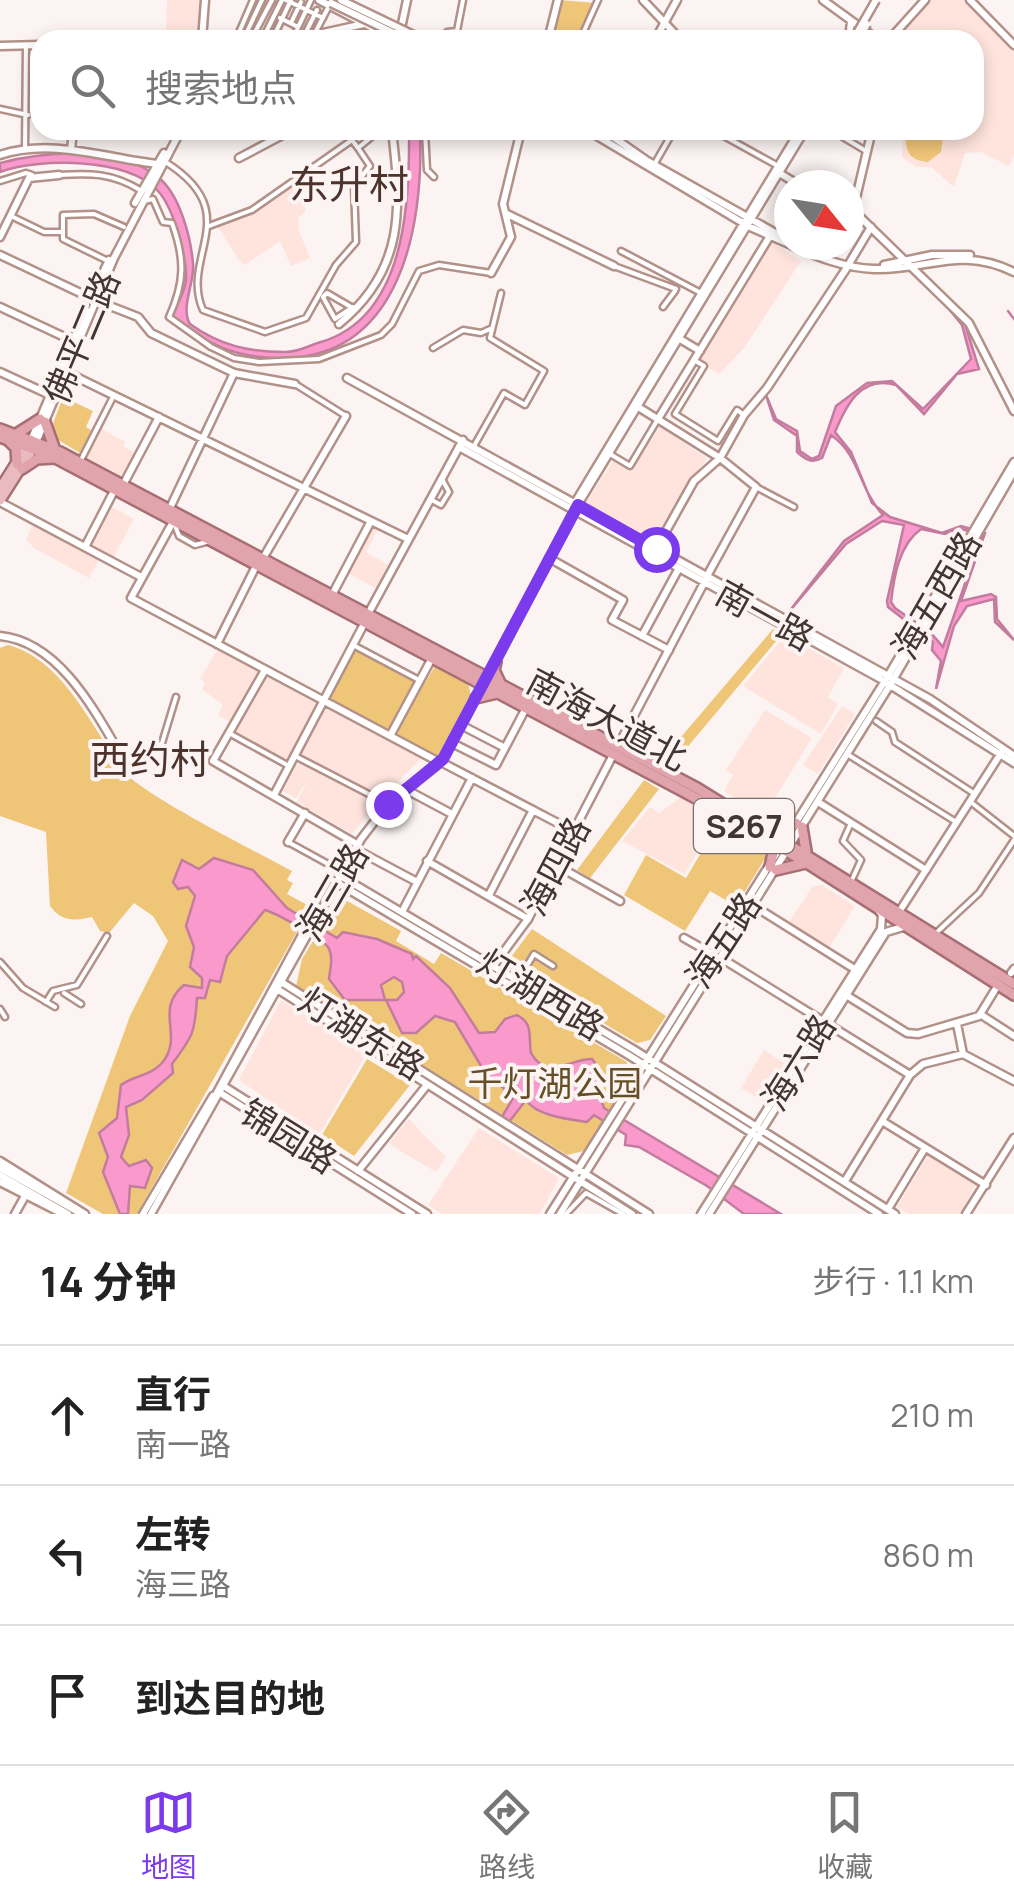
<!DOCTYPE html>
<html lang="zh">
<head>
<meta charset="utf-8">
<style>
  body { margin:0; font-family:Manrope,"Noto Sans SC",sans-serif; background:#f2f2f2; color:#222 }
  .compass { position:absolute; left:774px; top:170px; width:90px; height:90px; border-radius:50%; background:#fff; box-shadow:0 5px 15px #0003; rotate:120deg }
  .stop { position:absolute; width:30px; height:30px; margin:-22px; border:8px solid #7c3aed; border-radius:50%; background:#fff }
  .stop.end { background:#7c3aed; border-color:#fff; box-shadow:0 2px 10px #0008 }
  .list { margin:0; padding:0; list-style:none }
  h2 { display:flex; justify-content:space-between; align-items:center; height:130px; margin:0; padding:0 40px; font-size:42px }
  h2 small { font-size:32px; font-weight:400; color:#767676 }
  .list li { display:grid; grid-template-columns:65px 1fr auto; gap:30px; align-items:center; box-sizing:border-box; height:140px; padding:0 40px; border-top:2px solid #e0e0e0 }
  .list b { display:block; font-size:38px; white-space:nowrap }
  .list p { margin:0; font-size:32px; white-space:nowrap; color:#767676 }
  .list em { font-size:32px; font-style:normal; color:#767676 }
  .icon { flex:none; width:55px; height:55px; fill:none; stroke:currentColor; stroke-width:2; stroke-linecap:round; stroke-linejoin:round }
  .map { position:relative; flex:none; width:1014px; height:1214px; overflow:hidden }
  .search { position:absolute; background:#fff; box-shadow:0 5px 15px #0003; left:30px; right:30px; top:30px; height:110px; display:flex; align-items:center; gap:25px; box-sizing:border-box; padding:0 35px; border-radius:30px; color:#767676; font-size:38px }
  .sheet { height:550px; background:#fff }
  nav { display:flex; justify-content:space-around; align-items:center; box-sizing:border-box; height:140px; border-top:2px solid #e0e0e0; background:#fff; font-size:28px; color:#767676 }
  nav a { display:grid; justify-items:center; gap:5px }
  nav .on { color:#7c3aed }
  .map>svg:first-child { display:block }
  .built { fill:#fee4dd }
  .green { fill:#efc578 }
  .water { fill:#fa9acc; stroke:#c37c9e; stroke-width:2.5; fill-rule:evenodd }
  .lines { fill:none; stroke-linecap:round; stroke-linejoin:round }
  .stream { stroke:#c37c9e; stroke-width:2.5 }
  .minor-casing { stroke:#b29189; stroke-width:9 }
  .tertiary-casing { stroke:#b29189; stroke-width:11 }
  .secondary-casing { stroke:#b29189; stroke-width:11 }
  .primary-casing { stroke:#a66f74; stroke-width:14 }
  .trunk-casing { stroke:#a66f74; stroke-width:14 }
  .minor { stroke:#fff; stroke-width:4 }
  .tertiary { stroke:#fff; stroke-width:6 }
  .secondary { stroke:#fff; stroke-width:6 }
  .primary { stroke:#e9bbc1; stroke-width:9 }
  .trunk { stroke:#e2a4ac; stroke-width:9 }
  .secondary-bridge-casing { stroke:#b29189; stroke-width:11; stroke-linecap:butt }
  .secondary-bridge { stroke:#fff; stroke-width:6 }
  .route { stroke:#7c3aed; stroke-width:12 }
  .labels { text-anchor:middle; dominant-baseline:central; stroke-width:8; stroke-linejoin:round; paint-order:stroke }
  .shield { fill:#fbf4f2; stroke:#7a6e6c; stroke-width:2.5 }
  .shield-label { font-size:32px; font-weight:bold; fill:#433532 }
  .street-label { font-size:35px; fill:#433532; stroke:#fbf4f2 }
  .park-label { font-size:35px; fill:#654f27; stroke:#fbf4f2 }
  .quarter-label { font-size:40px; fill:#4e332d; stroke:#fbf4f2 }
</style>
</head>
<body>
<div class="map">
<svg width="1014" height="1214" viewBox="0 0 1014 1214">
  <rect width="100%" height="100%" fill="#fbf4f2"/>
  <path class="built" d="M167 0H202L200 33 166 34Z
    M927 0H970L1014 45V155L1009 166 981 152 965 153 954 187 931 167H916L902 157 903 130H974V40H889Z
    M296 180 306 211 298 218 299 231 310 258 291 266 280 241 245 265 240 262 216 224 252 210Z
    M772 242 801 261 744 348 719 374 697 361Z
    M660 427 707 458 654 541 586 503 613 461 631 471Z
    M100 428 125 442 124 447 137 454 124 477 84 457Z
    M110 506 134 519 113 558 89 546Z
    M371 524 379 528 366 552 388 565 376 588 347 573Z
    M33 525 99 560 89 578 34 548 26 539Z
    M785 635 844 668 828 697 838 704 821 734 743 686Z
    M218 649 260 673 230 722 218 715 223 705 202 689 205 682 200 679Z
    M269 675 317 701 286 762 234 733Z
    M324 706 423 757 382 797 300 754Z
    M842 706 855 714 818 774 803 765Z
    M765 710 812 738 764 816 724 791 733 775 726 770Z
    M302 763 378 802 352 834 297 802 308 779 296 798 283 791 297 764Z
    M681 797 717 819 685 874 622 841 650 807 659 813Z
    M822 885 855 906 829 948 789 922 813 886Z
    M281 1000 367 1053 319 1135 239 1080Z
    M764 1050 787 1065 764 1102 741 1088Z
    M409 1119 446 1157 436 1172 392 1146 390 1142Z
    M479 1128 559 1178 540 1214H442L428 1205Z
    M929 1154 976 1184 960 1214H908L897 1207Z"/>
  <path class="green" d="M558 0 597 3 578 40H548Z
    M905 130H944L941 152 928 162C906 160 906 149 905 130Z
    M63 397 93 411 86 427 92 431 80 453 55 438 51 429Z
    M773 629 782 634 680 756 670 750Z
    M8 645C66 661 91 729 126 773 143 795 259 853 292 871L287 880 293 883 287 894 311 907 137 1214H103L66 1193 130 1016 168 941 153 916 134 903 109 933 100 931 92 917C74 921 62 922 50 906L46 832 0 816V648Z
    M352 645 419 680 390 736 323 701Z
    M435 666 468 684 471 695 437 757 394 734Z
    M644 780 659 789 590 878 577 870Z
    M720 821 762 845 766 857 736 906 710 891 685 931 624 895 646 855 686 878Z
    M340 897 401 931 396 941 434 964 441 953 627 1062 629 1079 584 1151 567 1155 296 986 302 959Z
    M532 929 666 1016 650 1040 637 1043 505 965Z
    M367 1059 410 1085 354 1156 322 1135Z"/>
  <path class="water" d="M409 130H420C424 226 401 362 276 358 234 357 205 344 173 316 176 304 185 293 186 280 187 265 182 248 178 233 174 219 168 202 158 191 129 157 38 158 0 172V163C45 151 120 145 159 178 180 195 191 238 193 264 195 282 180 308 190 324 219 345 248 352 285 352 300 352 307 346 321 342 405 317 410 205 409 130Z
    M940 298 965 324 979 369 957 374 924 414 896 385C860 374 845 408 835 432L851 452 872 503 890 517 942 533 961 526 985 533 961 601 991 594 996 597 997 619 1014 640 995 622 994 599 967 606 954 626 936 689 941 661 932 650 933 642 888 607 887 601 904 525 882 521 846 544 788 613 844 541 883 515C858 488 861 456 831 435L822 458C811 464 805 459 797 452V436L774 420 766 395 776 419 797 431 800 451 812 459 819 456 836 406 867 383 892 381 923 409 971 359 962 325ZM958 528 982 535 943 647 931 633 895 608 891 602C894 576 899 545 921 529L945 534Z
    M214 858 253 870 287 908 337 938 343 932 377 939 412 954 413 959 416 956 450 988 479 1033 495 1032 505 1019 517 1015C534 1024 528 1036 531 1053 547 1082 572 1058 592 1059L599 1068 597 1089 604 1108 781 1214H744L707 1186 639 1147 625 1145 626 1135 594 1115 587 1122C567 1119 537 1116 526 1100L509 1122 502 1117 516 1093 510 1094 484 1071 455 1022 435 1016 416 1033H402L386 1000H397L404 992 402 982 394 977 381 985 385 1000H345L329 979C330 969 334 957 328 947 321 938 276 913 265 910L227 956 220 982 210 980 205 998H197C195 1034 192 1037 172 1064L173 1073 142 1100 126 1107 129 1135 121 1157 129 1166 146 1160 152 1168 145 1188 130 1186 128 1214H120L103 1172 108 1157 99 1133 117 1118 121 1085C135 1075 150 1076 162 1063 185 1035 153 1011 184 985L202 988V978L190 967 194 947 186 926 195 896 188 887 178 889 173 882 182 860 199 869Z"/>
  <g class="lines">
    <path class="stream" d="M1008 311 1014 319"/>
    <g class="minor-casing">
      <path id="minor" d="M286 0 323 18
        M280 18 298 27
        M291 23 301 2
        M341 30 344 40
        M315 33 329 6
        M245 36 262 0
        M253 36 272 0
        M264 36 282 0
        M274 36 291 0
        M294 36 311 0
        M304 36 317 10
        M237 37 253 0
        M448 40 447 32 457 31 463 0
        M580 40 598 0
        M0 109 28 115
        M346 130 352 140
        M425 130 427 170 434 177
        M713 130 778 166
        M831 130 866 151
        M836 130H850
        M352 140 358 148 380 130
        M25 150 26 45
        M164 161C248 213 179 256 203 310L265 332 306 318 336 265 356 242 354 186 370 166 358 148
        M654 165 674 130
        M59 175C91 173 112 173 140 190
        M0 181 26 173 32 175
        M144 201 153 199 163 222 172 223C185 259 185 282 169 317L211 347 234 358 259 362 319 359 381 335 392 324 419 271 439 265 491 273
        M11 216 44 232H63
        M209 226 252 210 352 140
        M621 251 701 293
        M815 251 818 245
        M106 260 63 239V215L94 214 124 227
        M614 266 676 289
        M351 307 327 293 323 297 335 319 353 307
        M663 307 675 291
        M433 348 463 330 481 333 490 329
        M694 360 704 366 675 414 718 441 737 410 744 415
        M295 384 346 416
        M474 446 504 393 525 405 544 371 490 338 501 293
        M610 454 630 466 658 419
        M82 458 114 395
        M756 487 794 507
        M430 499 441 505 449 492 443 481
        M175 525 179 536 195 545 210 541
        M353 645 419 680
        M876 721 892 732 895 742 975 794
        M229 733 289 766
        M847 754 956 822
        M297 757 386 803
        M130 771 162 743 176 697
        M972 803 1014 836
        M288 842 339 870
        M851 882 861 860 843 841 851 823
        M935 934 979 893 1014 840
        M0 962 23 988 55 1007
        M517 982 534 954 553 966
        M64 993 81 1004
        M46 1002 53 991 77 985 107 936
        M0 1009 5 1017
        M566 1214 586 1193 623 1214"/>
    </g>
    <g class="tertiary-casing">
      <path id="tertiary" d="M823 0 878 40
        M970 0 1014 45
        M199 40 309 36 364 24
        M548 40 558 0
        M655 40 677 0
        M849 40 851 21
        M889 40 925 0
        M0 46 40 45
        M872 130 855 202 859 216 969 323 1014 411
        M71 150 73 130
        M0 155C51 138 106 158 157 164
        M239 158 292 130
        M776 171 799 185
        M507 214 614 266
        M849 215 859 216
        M0 237 29 178 59 175
        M0 255 91 298
        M850 262 871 227
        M491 273 511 237 503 204 521 130
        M0 307 73 341
        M339 324C406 269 401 207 392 130
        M680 339 700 351
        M0 372 50 395
        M66 372 408 539
        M635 405 720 458 756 487 707 576
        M658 419 770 236
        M123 485 159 417
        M0 502 141 577
        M169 510 234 373
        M174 520 131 598 437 761
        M85 547 115 489
        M656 549 694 481 720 458 744 415 767 388 848 266
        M549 558 623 600 612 620 669 650
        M262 560 346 416
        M332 595 371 521
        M368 614 459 447
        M642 636 679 568
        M217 644 257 564
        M265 670 213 761 355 843
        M461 725 505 748
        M390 736 432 658
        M452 743 496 765 526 708
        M441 762 573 831
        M405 789 452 814
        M274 795 365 622
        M818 802 926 870
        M288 842 305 813
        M355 849 417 882
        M427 861 528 919
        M556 865 620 901
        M489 895 533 810
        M754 906 856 970
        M402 912 472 778
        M684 938 714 955
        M721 958 910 1075
        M1011 973 1014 969
        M846 995 907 1033 918 1034 979 1016 998 985
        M980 1014 1014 1036
        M957 1024 963 1054
        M882 1121 986 1185
        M358 1171 427 1085
        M845 1181 910 1075 923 1064 963 1054 1014 1081
        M888 1209 925 1148
        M15 1214 25 1196"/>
    </g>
    <g class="secondary-casing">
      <path id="secondary" d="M319 0 396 40
        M643 0 681 40
        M400 33 407 0
        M202 40 205 0
        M587 130 748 226 789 244
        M603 130 646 160 779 235
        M135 203 164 153
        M791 245C817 257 845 268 874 269 927 271 959 245 1014 272
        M884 265 932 255H970
        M97 285 109 260
        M92 299 138 317 151 333 234 373 295 384
        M347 378 930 699 1014 756
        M32 438 86 310
        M37 440 114 258 181 130
        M463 440 459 447 879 678 1014 763
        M573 506 800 130
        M0 636C64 642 101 723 130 771
        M494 665 574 511 805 130
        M618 746 706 579
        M337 874 633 1049 895 1214
        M334 881 630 1056 879 1214
        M899 912 1001 753
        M494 965 528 919 613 755
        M278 980 649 1214
        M274 987 632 1214
        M225 1087 427 1214
        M222 1094 412 1214
        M213 1100 309 922
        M0 1161 85 1214
        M0 1168 80 1213
        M0 1175 68 1214
        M0 1182 61 1213
        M143 1214 213 1096
        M151 1214 361 839 388 804 441 762 483 684
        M550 1214 888 676 1014 462
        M560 1214 890 685 1014 471
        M701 1214 881 929 882 915 878 910
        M709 1214 886 932 903 927
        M966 1214 1014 1138"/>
    </g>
    <g class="primary-casing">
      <path id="primary" d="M0 489 31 440
        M0 500 36 443"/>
    </g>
    <g class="trunk-casing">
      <path id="trunk" d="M45 422 54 447
        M0 429 60 452 697 788 1014 984
        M18 433 40 419
        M0 437 48 454 692 796 807 863 1014 995
        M8 440 16 448 17 464
        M22 469 37 459 54 458
        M496 662 494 670 501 685
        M476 698 497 693
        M802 827 806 851
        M772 832 796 823
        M769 842 773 853 770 867
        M776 870 806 863"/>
    </g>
    <use href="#minor" class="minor"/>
    <use href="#tertiary" class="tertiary"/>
    <use href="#secondary" class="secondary"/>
    <use href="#primary" class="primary"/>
    <use href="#trunk" class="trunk"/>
    <g class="secondary-bridge-casing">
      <path id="secondary-bridge" d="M341 0 424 40
        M331 3 408 40
        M853 40 876 0
        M858 40 867 24"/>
    </g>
    <use href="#secondary-bridge" class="secondary-bridge"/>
  </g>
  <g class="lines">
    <path class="route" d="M388 804 443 759 578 505 656 549"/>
  </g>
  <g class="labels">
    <rect class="shield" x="694" y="799" width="100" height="54" rx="8"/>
    <g class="shield-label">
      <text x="744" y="826">S267</text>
    </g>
    <g class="street-label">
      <text transform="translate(81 337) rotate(-67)">佛平二路</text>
      <text transform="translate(936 595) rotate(-60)">海五西路</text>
      <text transform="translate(765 615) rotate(29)">南一路</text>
      <text transform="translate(607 719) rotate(28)">南海大道北</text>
      <text transform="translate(555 866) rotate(-62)">海四路</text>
      <text transform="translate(332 892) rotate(-60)">海三路</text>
      <text transform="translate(723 940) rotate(-57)">海五路</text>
      <text transform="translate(541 994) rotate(31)">灯湖西路</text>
      <text transform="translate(362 1033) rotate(32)">灯湖东路</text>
      <text transform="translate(798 1062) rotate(-58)">海六路</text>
      <text transform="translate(289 1136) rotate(32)">锦园路</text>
    </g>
    <g class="park-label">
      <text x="555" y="1083">千灯湖公园</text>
    </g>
    <g class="quarter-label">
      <text x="349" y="183">东升村</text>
      <text x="150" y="758">西约村</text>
    </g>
  </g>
</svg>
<svg class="compass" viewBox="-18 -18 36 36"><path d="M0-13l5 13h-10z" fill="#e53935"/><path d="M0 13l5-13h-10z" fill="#767676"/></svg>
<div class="stop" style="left:656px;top:549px"></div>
<div class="stop end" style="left:388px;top:804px"></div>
<div class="search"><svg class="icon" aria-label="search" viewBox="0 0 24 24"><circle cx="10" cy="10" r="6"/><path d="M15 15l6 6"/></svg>搜索地点</div>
</div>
<section class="sheet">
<h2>14 分钟<small>步行 · 1.1 km</small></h2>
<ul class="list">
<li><svg class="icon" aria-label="ahead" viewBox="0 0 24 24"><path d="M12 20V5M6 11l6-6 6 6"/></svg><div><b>直行</b><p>南一路</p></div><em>210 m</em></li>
<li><svg class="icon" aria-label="left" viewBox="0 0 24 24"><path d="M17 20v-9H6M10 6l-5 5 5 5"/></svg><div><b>左转</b><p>海三路</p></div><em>860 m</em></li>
<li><svg class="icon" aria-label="arrive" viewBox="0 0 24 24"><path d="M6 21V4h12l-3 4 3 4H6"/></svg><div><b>到达目的地</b></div></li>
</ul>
</section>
<nav>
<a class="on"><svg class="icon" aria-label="map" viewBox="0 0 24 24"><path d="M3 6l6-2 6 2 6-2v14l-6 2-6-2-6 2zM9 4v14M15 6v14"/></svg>地图</a>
<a><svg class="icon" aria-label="directions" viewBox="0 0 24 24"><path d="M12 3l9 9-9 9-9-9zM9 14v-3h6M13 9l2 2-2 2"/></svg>路线</a>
<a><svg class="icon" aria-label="saved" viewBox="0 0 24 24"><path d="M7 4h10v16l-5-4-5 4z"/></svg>收藏</a>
</nav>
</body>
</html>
